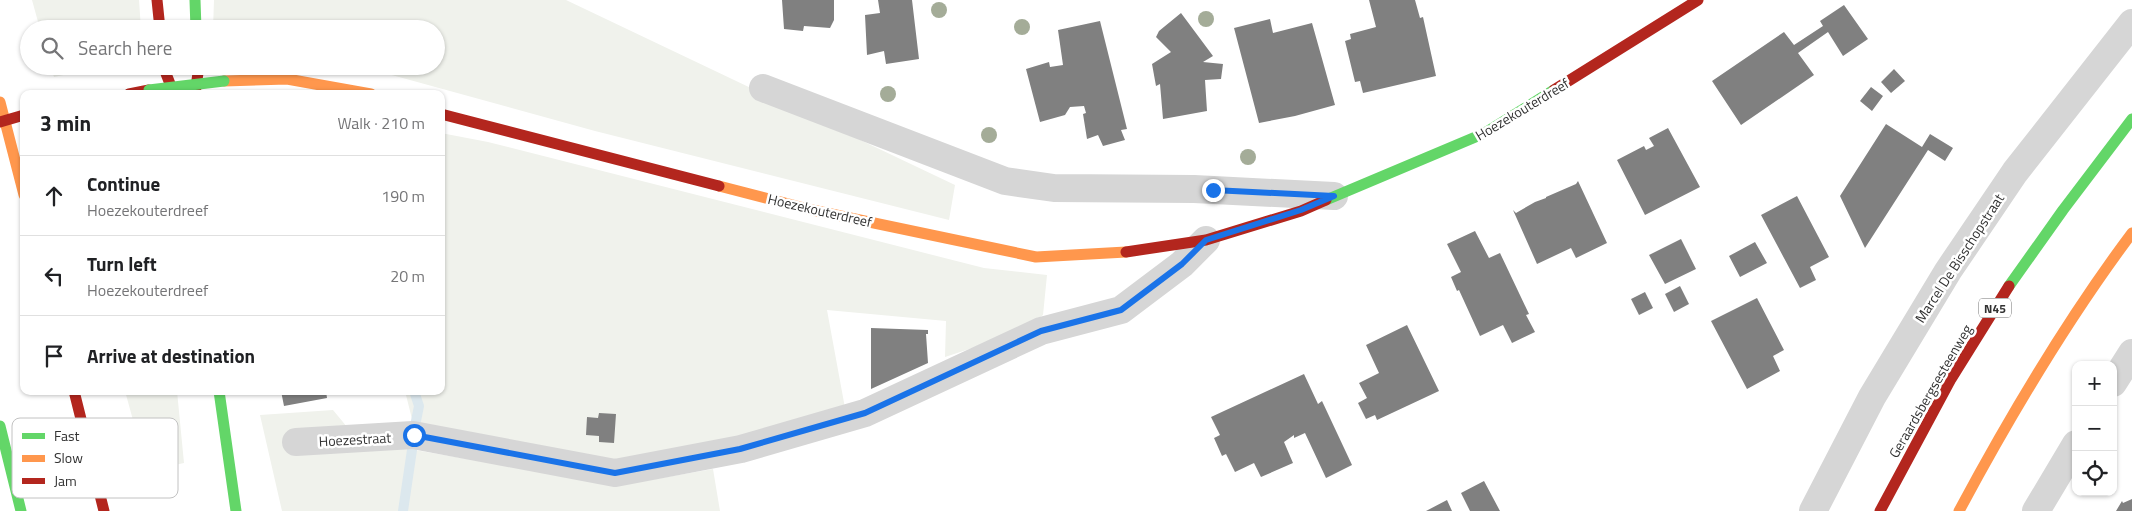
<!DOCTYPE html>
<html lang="en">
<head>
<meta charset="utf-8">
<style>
  body { margin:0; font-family:"Titillium Web",sans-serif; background:#f6f6f6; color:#202124 }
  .controls { position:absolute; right:15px; bottom:15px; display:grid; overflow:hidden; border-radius:10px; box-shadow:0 1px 4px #0004 }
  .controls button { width:45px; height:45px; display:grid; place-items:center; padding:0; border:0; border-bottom:1px solid #e0e0e0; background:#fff; color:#202124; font:25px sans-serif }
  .stop { position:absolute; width:15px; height:15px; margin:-11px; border:4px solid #1a73e8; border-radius:50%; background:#fff }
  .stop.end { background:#1a73e8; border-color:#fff; box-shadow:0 1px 5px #0008 }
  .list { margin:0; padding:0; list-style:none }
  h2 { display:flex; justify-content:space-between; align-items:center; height:65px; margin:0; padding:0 20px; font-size:21px }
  h2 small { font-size:16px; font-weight:400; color:#757577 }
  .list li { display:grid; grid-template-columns:32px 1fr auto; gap:15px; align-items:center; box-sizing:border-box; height:80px; padding:0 20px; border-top:1px solid #e0e0e0 }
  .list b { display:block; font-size:19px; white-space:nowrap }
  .list p { margin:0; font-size:16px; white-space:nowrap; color:#757577 }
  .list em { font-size:16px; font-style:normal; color:#757577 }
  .icon { flex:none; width:28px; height:28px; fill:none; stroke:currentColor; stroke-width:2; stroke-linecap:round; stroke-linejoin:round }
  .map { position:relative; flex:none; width:2132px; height:511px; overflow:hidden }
  .search { position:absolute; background:#fff; box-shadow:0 1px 4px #0004; left:20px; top:20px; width:425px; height:55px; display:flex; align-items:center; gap:12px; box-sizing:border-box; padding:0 18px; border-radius:28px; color:#757577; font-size:19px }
  .panel { position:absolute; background:#fff; box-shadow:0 1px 4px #0004; left:20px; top:90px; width:425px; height:305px; border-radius:10px }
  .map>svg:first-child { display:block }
  .green { fill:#f0f2ec }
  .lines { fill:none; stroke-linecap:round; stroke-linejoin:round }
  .stream { stroke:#dce8ee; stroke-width:10 }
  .building { fill:#808080 }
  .street { stroke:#d6d6d6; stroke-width:28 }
  .fast { stroke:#63d668; stroke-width:11 }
  .slow { stroke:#ff974d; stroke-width:11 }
  .jam { stroke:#b3261e; stroke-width:11 }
  .fast-bridge { stroke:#63d668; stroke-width:11 }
  .jam-bridge { stroke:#b3261e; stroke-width:11 }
  .tree { fill:#a4ac98 }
  .route { stroke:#1a73e8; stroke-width:6 }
  .labels { text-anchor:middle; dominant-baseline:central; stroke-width:5; stroke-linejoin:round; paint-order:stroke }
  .shield { fill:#fff; stroke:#707070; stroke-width:1 }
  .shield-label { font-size:12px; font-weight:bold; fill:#323232 }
  .street-label { font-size:14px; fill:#323232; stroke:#fff }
  .key { fill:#fff; stroke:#c2c2c2; stroke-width:1 }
  .key-label { font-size:14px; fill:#323232 }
</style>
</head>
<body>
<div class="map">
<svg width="2132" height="511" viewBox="0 0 2132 511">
  <rect width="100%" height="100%" fill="#fff"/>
  <path class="green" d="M32 0H139L141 29H40Z
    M214 0H566L955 185 949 220 595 131 359 66H436V29H213Z
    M50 66H106L54 77Z
    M441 133 488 142 984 268 1047 275 1043 315 1021 332 945 357 946 321 827 310 845 408 770 432 618 461 414 427 405 391H441Z
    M125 391H177L184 463 147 471Z
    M333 410 362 445 391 446 621 485 713 469 720 511H282L260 415Z"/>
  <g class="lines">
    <path class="stream" d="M414 391 419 406 416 421
      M403 511 412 450"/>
  </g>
  <path class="building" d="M782 0H834V20L830 28 804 26 803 31 784 29Z
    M878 0H912L919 59 886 64 884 51 867 55 865 15 880 13Z
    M1369 0H1415L1420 18 1423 17 1436 76 1363 93 1360 81 1355 82 1345 41 1351 39 1350 34 1376 27Z
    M1844 5 1868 39 1843 56 1828 32 1798 53 1814 75 1741 125 1712 81 1784 32 1794 45 1823 26 1820 21Z
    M1181 13 1213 56 1203 62 1223 64 1221 79 1205 80 1207 111 1163 119 1160 84 1156 86 1152 64 1171 52 1156 37 1159 31Z
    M1270 19 1273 33 1312 23 1335 105 1295 116 1259 123 1234 28Z
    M1100 21 1127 129 1121 130 1125 140 1103 146 1098 135 1087 139 1083 114 1086 113 1084 106 1070 107 1065 115 1040 122 1026 69 1049 62 1050 67 1063 65 1058 30Z
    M1894 69 1905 81 1891 93 1881 82Z
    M1871 87 1883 96 1872 111 1860 101Z
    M1886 124 1922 147 1930 134 1953 148 1945 161 1928 150 1865 248 1840 196Z
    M1668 128 1700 187 1645 215 1617 160 1644 146 1646 150 1654 146 1649 138Z
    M1578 181 1607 243 1576 258 1571 248 1537 264 1513 210 1516 213 1535 202 1546 198V197L1576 184Z
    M1797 196 1829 257 1810 267 1816 280 1800 288 1761 215Z
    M1475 231 1489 258 1500 253 1529 314 1526 315 1535 332 1512 343 1503 325 1480 336 1459 290 1457 291 1451 277 1461 272 1447 244Z
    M1681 239 1696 269 1665 284 1649 255Z
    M1755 242 1767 263 1740 277 1729 256Z
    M1680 286 1689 304 1674 312 1665 294Z
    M1645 292 1653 308 1639 315 1631 299Z
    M1757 298 1784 350 1773 356 1780 371 1747 389 1711 321Z
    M1407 325 1439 391 1377 420 1375 415 1366 419 1358 403 1367 398 1359 383 1379 373 1366 345Z
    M871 328 928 330V334H926L928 363 871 389Z
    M1304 374 1318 404 1322 401 1352 465 1326 478 1305 433 1294 438V435L1284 442 1293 463 1261 477 1254 463 1235 472 1226 454 1222 456 1214 438 1220 435 1211 417Z
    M281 391H326L327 398 284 406Z
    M599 413 616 414 614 443 599 442V436L586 435 587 417 598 418Z
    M1484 481 1500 511H1470L1461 493Z
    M2132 499V511H2116L2122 501 2123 503Z
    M1447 500 1452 511H1426Z"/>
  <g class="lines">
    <path class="street" d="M763 88 1005 181 1054 188 1194 189 1334 196
      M2113 383 2132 353
      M296 442 413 435 615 473 741 449 865 413 1041 331 1121 310 1182 264 1206 240
      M1813 511 1872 397 1948 271 2015 172 2132 23
      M2036 511 2076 444"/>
    <path class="fast" d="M195 0 196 29
      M1326 200 1485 133 1554 90
      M2009 286 2063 210 2132 119
      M219 391 236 511
      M0 426 21 511"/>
    <path class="slow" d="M224 81 287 79 371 94
      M0 102 24 195
      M719 186 812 210 1036 257 1126 252
      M1959 511C2011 414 2066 321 2132 233"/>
    <path class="jam" d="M157 0 160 29
      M163 66 174 94
      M1554 90 1698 0
      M129 94 149 90
      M195 94 199 66
      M441 114 719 186
      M1126 252 1206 240 1301 211 1326 200
      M74 391 104 511
      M1880 511 1951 379 2009 286"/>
    <path class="fast-bridge" d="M149 90 224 81"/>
    <path class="jam-bridge" d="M0 122 24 115"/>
  </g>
  <g class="tree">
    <circle cx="939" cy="10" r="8"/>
    <circle cx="1206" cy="19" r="8"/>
    <circle cx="1022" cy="27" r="8"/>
    <circle cx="888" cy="94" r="8"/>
    <circle cx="989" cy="135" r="8"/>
    <circle cx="1248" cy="157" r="8"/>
  </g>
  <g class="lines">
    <path class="route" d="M414 435 615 473 740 449 865 413 1041 331 1121 310 1182 264 1206 240 1301 210 1334 196 1213 190"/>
  </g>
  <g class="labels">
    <rect class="shield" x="1979" y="298.5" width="32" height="19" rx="4"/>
    <g class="shield-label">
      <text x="1995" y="308">N45</text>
    </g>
    <g class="street-label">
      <text transform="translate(1522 109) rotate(-31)">Hoezekouterdreef</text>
      <text transform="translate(820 210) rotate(13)">Hoezekouterdreef</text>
      <text transform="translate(1959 258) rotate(-57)">Marcel De Bisschopstraat</text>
      <text transform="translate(1930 391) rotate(-60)">Geraardsbergsesteenweg</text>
      <text transform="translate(355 439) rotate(-3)">Hoezestraat</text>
    </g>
  </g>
  <rect x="12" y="418" width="166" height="80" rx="8" class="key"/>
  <rect x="22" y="433" width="23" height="6" fill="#63d668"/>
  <rect x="22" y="455" width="23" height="7" fill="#ff974d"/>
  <rect x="22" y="478" width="23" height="6" fill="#b3261e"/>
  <g class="key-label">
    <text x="54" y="441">Fast</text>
    <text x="54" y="463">Slow</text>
    <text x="54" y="486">Jam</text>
  </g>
</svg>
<div class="controls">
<button>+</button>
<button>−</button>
<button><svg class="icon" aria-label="locate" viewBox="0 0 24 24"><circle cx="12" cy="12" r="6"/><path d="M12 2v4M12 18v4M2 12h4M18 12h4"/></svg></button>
</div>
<div class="stop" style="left:414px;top:435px"></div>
<div class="stop end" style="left:1213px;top:190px"></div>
<div class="search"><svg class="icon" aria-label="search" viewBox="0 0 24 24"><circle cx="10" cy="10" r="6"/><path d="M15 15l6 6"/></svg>Search here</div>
<section class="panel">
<h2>3 min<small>Walk · 210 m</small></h2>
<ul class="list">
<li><svg class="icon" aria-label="ahead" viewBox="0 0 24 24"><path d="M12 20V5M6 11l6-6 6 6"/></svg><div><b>Continue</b><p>Hoezekouterdreef</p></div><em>190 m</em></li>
<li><svg class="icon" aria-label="left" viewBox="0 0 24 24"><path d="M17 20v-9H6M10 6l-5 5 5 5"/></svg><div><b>Turn left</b><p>Hoezekouterdreef</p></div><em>20 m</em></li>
<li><svg class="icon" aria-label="arrive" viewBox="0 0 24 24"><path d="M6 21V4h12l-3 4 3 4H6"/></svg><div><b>Arrive at destination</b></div></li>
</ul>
</section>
</div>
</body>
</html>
